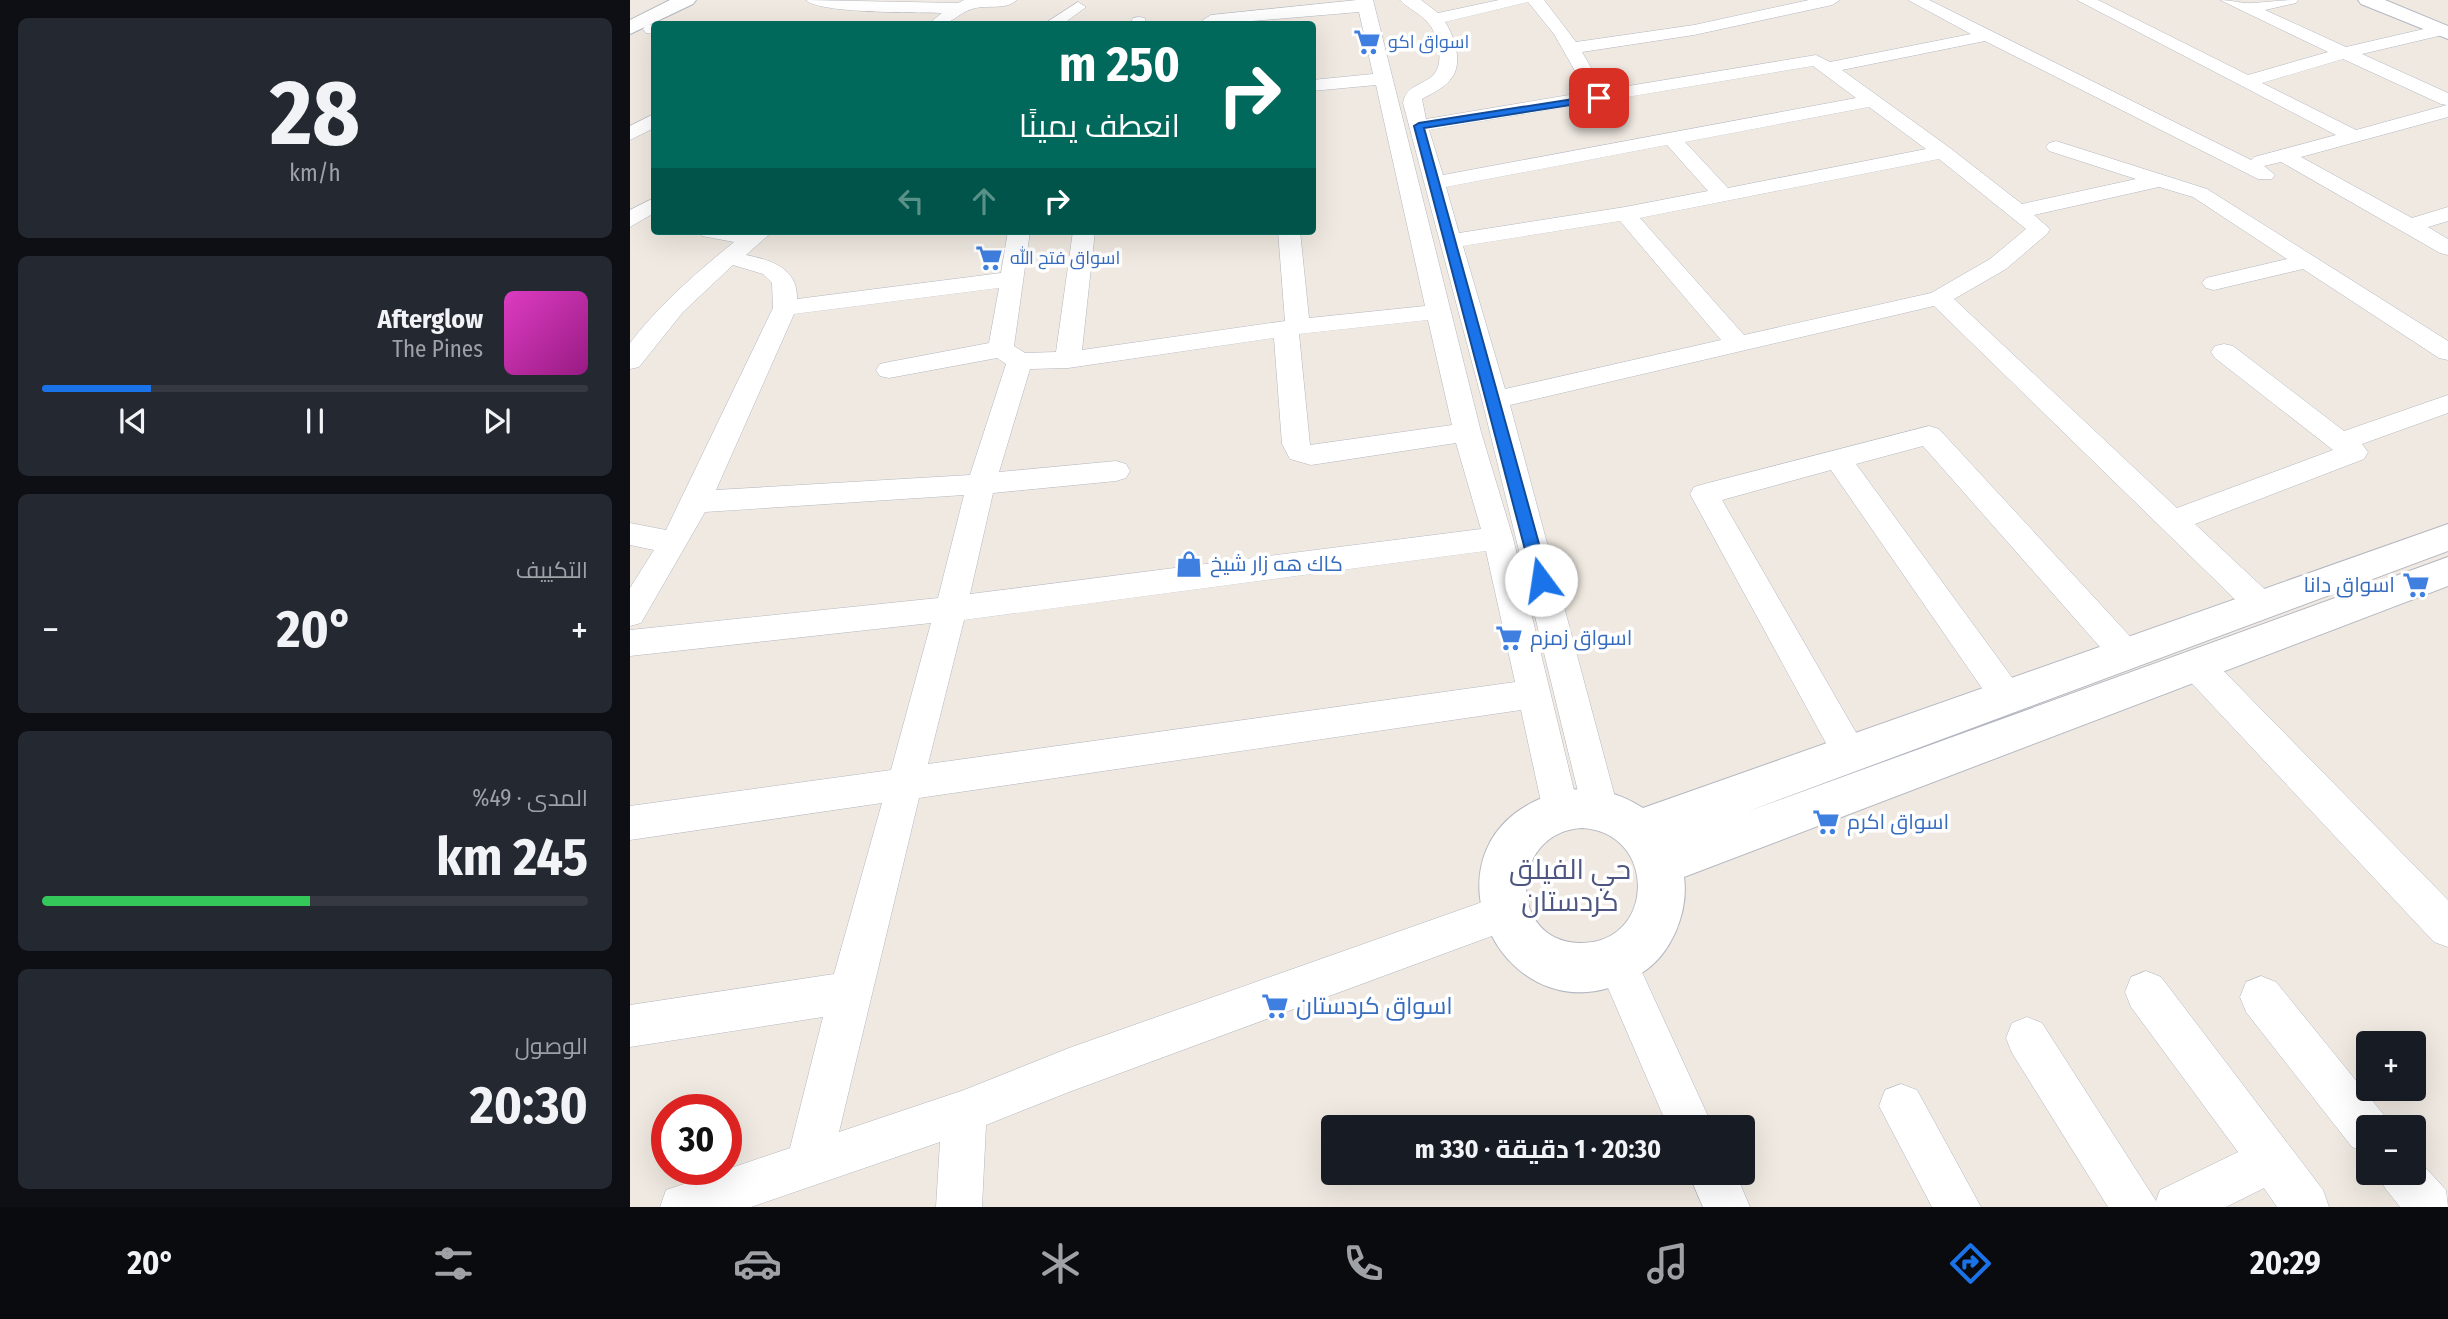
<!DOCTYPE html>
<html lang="ar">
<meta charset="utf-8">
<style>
:root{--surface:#171b24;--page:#242831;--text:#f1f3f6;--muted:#9ea1a6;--line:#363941;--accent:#1a73e8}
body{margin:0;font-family:"Fira Sans Condensed",Cairo,sans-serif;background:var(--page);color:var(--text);direction:rtl;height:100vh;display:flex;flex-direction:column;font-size:26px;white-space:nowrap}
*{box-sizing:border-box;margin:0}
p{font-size:23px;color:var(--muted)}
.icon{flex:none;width:38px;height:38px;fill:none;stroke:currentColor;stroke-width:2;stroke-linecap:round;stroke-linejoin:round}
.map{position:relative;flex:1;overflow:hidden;direction:ltr}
.drawer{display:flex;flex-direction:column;gap:18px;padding:18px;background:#0d0f14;width:630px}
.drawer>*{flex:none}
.banner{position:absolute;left:21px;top:21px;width:665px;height:214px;border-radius:7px;box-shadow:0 7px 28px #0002;direction:rtl;background:#00695c;color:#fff;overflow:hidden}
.fabs{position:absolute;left:1726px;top:1031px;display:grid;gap:14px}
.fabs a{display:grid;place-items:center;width:70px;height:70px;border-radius:7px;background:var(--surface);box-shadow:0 7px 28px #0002;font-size:35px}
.speed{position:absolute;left:21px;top:1094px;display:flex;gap:14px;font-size:35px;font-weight:700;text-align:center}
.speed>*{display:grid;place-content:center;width:91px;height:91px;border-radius:50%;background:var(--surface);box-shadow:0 7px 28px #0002;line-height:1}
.speed .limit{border:10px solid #d22;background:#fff;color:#111}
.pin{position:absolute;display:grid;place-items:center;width:60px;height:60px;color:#fff;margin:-30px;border-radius:14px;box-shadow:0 4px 10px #0006}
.me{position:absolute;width:77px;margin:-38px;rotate:346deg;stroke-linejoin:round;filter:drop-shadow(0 0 5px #0008)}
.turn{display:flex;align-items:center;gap:24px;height:147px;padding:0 21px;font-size:32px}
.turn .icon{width:91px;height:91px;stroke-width:2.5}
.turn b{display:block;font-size:49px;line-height:60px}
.lanes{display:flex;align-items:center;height:66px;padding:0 21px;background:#0003;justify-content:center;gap:35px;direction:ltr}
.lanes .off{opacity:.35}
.big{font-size:52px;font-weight:700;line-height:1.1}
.drawer .card{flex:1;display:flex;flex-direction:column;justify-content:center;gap:10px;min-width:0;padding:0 24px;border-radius:10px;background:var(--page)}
.drawer .dial{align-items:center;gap:0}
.dial b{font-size:91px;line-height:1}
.song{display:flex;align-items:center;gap:21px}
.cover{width:84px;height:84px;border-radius:10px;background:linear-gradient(135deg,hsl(310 70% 55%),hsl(310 70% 35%))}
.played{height:7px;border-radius:4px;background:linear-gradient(90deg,var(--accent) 20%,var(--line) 20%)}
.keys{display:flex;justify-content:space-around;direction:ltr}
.heat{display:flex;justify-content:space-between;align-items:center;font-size:38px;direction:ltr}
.charge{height:10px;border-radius:5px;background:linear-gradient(90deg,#34c759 49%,var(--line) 0)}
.trip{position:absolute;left:691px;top:1115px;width:434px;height:70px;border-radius:7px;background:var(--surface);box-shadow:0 7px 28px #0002;font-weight:700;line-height:70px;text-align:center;direction:rtl}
.menu{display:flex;height:112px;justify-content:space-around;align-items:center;background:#090b0e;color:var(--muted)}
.menu .icon{width:49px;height:49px}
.menu .current{color:var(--accent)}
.menu b{font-size:32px;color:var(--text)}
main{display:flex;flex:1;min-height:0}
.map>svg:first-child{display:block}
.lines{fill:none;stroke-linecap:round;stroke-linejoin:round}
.minor-casing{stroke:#b4b7c1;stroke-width:1}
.tertiary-casing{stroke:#b4b7c1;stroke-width:2}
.secondary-casing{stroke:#b4b7c1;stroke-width:2}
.minor{fill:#fff;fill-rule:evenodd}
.tertiary{fill:#fff;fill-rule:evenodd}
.secondary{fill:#fff;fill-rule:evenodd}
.route{fill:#1a73e8;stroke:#114b97;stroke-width:2}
.labels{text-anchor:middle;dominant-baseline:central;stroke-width:7;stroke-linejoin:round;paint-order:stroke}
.far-shop-label{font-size:18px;fill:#366cbe;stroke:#fff;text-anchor:start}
.shop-label{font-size:21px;fill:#366cbe;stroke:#fff;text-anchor:start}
.near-shop-label{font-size:24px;fill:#366cbe;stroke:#fff;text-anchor:start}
.near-neighbourhood-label{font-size:28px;fill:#4d5680;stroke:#fff}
</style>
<main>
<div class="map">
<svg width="1818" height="1207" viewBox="0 0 1818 1207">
<rect width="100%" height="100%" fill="#efe9e1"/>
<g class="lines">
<defs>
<path id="minor" d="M 176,0 L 328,3 L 334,0 L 387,0 C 376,11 356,4 342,9 C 328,13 321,26 305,24 L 303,20 L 312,13 C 288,12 189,14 176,0 Z
M 727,0 L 743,0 L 851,432 L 883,538 L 949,811 L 944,823 L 931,828 L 918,823 L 913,811 L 891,710 L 289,798 L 209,1132 L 334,1090 L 439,1048 L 875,894 L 889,900 L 895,913 L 889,926 L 439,1092 L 356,1125 L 352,1207 L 306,1207 L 310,1142 L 121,1207 L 30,1207 L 36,1190 L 160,1148 L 193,1017 L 0,1047 L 0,1005 L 204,974 L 252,803 L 0,840 L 0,806 L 261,770 L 301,623 L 0,656 L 0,630 L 308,598 L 334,495 L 75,512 L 11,623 L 0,626 L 0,588 L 24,550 L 0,545 L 0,523 L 36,530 L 143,308 L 142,283 L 133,274 L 103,265 L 53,312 L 9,367 L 0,369 L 0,343 C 29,305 67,272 104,242 L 72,236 L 69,231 L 143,231 L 116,255 C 141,260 168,268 167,299 L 371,273 L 378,231 L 400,231 L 384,346 L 395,353 L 426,352 L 443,231 L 465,231 L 452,350 L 655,321 L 648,231 L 670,231 L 679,318 L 795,306 L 746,85 L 682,91 L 682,80 L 743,74 L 729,12 L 587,24 L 575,24 L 573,20 L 581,15 ZM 369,288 L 359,343 L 259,362 L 250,364 L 246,370 L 250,376 L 259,378 L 367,358 L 376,364 L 340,475 L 86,490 L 164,314 ZM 798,320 L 822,425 L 680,445 L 669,334 ZM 644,338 L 652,444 L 660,459 L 681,465 L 826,443 L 851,529 L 340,594 L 363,493 L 486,481 L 496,478 L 500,471 L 496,464 L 486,461 L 369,472 L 400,369 L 438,368 ZM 856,551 L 885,682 L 298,764 L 334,620 Z
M 770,0 L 791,0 L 808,13 L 869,0 L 914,0 L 946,42 L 1064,25 L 1179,0 L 1210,0 L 1202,5 L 1064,35 L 952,52 L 974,90 L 1186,55 L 1200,62 L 1341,34 L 1278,0 L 1299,0 L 1621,160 L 1624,157 L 1706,135 L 1447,0 L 1468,0 L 1618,75 L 1698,52 L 1590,0 C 1600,0 1615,4 1623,3 C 1638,2 1653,0 1668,0 L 1666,3 L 1635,10 L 1716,47 L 1811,25 L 1817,26 L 1817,34 L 1732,54 L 1818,93 L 1818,117 L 1671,157 L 1782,218 L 1818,207 L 1818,221 L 1798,227 L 1818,239 L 1818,255 L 1810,253 L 1651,162 L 1634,166 L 1645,175 L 1642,179 L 1628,179 L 1355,41 L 1212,70 L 1320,148 L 1392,204 L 1506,179 L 1419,151 L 1416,147 L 1419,143 L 1426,141 L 1577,189 L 1818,341 L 1818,360 L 1809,358 L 1673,269 L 1584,290 L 1576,288 L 1572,283 L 1576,278 L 1657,259 L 1563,197 L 1529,187 L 1404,215 L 1420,229 L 1417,234 L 1376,269 L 1324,299 L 1547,508 L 1703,450 L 1585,358 L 1581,352 L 1585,346 L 1594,344 L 1603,346 L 1714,431 L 1818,395 L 1818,413 L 1732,444 L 1738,452 L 1734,459 L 1565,524 L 1642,596 L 1647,605 L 1642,614 L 1631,617 L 1620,614 L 1304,306 L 880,405 L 989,812 L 984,824 L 971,829 L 958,824 L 953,812 L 852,400 L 773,103 C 777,76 814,90 809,50 C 807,41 805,31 799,24 C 791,13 778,9 770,0 ZM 898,2 L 924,34 L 957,92 L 796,119 L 792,99 C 801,94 814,88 820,80 C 834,65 825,37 815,22 ZM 1713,59 L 1811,104 L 1817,105 L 1726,130 L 1632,83 ZM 1183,66 L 1226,98 L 813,175 L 799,130 ZM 1239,107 L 1296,149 L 1098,188 L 1055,142 ZM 1037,145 L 1078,191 L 995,207 L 829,233 L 816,187 ZM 1309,159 L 1396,229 L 1360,259 L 1301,293 L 1114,335 L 1010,218 ZM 990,221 L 1091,340 L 875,389 L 833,246 Z
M 448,2 L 456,7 L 433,24 L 414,24 Z
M 509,17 L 515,18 L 516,24 L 500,24 L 503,18 Z
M 24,24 L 26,24 L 24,34 L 16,33 L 13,29 L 16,25 Z
M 24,114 L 24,128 L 0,140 L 0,126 Z
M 24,198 L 24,213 L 0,227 L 0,210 Z
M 1299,426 L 1309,429 L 1508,645 L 1512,654 L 1508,663 L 1496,667 L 1484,663 L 1293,446 L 1226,464 L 1389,687 L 1394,697 L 1389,707 L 1377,711 L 1365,707 L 1201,470 L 1092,500 L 1232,743 L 1238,754 L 1232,765 L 1220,769 L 1208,765 L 1060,494 L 1064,487 L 1074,484 Z
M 1566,652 L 1578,655 L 1818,900 L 1818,947 L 1804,942 L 1554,675 L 1549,665 L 1554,655 Z
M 986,940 L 1000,946 L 1083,1127 L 1038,1127 L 966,960 L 972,946 Z
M 1516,971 L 1531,977 L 1693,1190 L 1699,1207 L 1647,1207 L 1634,1188 L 1596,1207 L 1478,1207 L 1382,1053 L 1376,1038 L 1382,1023 L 1397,1017 L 1412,1023 L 1526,1201 L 1530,1190 L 1608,1152 L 1501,1007 L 1495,992 L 1501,977 Z
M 1631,976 L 1646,982 L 1754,1115 L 1759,1127 L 1738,1127 L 1738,1153 L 1722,1147 L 1616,1012 L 1610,997 L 1616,982 Z
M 1271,1084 L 1287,1090 L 1351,1207 L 1302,1207 L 1249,1106 L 1255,1090 Z
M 1783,1154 L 1816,1190 L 1818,1207 L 1770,1207 L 1755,1188 L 1748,1172 L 1783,1172 Z
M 1058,1172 L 1105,1172 L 1120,1207 L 1073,1207 Z"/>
<path id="tertiary" d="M 1728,0 L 1755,0 L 1818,26 L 1818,39 L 1731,4 Z
M 1818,524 L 1818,551 L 1116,812 L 1818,557 L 1818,586 L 1054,877 C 1059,912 1041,956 1010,974 C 877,1054 777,848 917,796 C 950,783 983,789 1013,808 ZM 952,828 C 1028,832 1026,945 949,943 C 877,941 879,832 952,828 Z"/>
<path id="secondary" d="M 40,0 L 66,0 L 63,4 L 0,34 L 0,20 Z"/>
</defs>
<!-- minor casing -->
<use href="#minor" class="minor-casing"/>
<!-- tertiary casing -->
<use href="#tertiary" class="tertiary-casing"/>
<!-- secondary casing -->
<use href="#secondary" class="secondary-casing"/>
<!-- minor -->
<use href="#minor" class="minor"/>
<!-- tertiary -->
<use href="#tertiary" class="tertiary"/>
<!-- secondary -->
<use href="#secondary" class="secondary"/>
</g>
<!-- route -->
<path class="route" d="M 969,95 L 973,96 L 973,100 L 794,128 L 919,580 L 911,586 L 903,580 L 784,126 L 789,123 Z"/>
<!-- icons -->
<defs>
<symbol id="supermarket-bare" viewBox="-9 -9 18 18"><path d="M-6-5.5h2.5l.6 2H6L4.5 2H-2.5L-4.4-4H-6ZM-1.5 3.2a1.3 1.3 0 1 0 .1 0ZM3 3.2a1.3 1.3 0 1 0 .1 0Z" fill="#3f7fe0" stroke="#fff" stroke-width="2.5" paint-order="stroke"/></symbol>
<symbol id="shop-bare" viewBox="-9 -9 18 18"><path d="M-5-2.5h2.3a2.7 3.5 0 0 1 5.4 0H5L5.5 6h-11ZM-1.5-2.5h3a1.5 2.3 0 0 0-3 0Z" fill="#3f7fe0" stroke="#fff" stroke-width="2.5" paint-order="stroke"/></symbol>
</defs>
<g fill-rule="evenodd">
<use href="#supermarket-bare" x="718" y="23" width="38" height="38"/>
<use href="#supermarket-bare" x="340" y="239" width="38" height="38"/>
<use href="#shop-bare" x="540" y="545" width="38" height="38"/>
<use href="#supermarket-bare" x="1767" y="566" width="38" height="38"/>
<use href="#supermarket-bare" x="860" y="619" width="38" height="38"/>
<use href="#supermarket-bare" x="1177" y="803" width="38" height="38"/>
<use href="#supermarket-bare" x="626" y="987" width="38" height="38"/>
</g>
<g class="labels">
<!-- far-shop labels -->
<g class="far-shop-label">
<text x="758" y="42">اسواق اكو</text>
<text x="380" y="258">اسواق فتح الله</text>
</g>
<!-- shop labels -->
<g class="shop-label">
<text x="580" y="564">كاك هه زار شيخ</text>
<text x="1765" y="585" text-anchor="end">اسواق دانا</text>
<text x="900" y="638">اسواق زمزم</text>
<text x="1217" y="822">اسواق اكرم</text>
</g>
<!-- near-shop labels -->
<g class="near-shop-label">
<text x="666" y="1006">اسواق كردستان</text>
</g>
<!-- near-neighbourhood labels -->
<g class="near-neighbourhood-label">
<text x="940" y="869">حي الفيلق<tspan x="940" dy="32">كردستان</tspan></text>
</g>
</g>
</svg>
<div class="fabs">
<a>+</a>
<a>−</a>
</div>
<div class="speed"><div class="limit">30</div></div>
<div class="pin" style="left:969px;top:98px;background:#d93025"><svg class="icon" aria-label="arrive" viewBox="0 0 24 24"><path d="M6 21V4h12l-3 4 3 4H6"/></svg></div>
<svg class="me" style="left:911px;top:580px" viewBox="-20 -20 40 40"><circle r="19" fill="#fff"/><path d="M0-13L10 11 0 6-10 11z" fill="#1a73e8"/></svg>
<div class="trip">20:30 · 1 دقيقة · 330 m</div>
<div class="banner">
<div class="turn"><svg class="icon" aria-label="right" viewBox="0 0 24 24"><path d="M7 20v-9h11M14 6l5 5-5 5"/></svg><div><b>250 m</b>انعطف يمينًا</div></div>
<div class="lanes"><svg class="icon off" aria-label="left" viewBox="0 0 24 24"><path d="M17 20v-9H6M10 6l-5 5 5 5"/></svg><svg class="icon off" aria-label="ahead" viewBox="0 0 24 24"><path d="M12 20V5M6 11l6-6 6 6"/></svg><svg class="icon" aria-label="right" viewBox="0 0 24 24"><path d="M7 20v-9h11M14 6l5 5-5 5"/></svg></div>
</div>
</div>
<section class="drawer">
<div class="card dial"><b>28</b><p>km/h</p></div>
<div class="card">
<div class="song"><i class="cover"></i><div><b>Afterglow</b><p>The Pines</p></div></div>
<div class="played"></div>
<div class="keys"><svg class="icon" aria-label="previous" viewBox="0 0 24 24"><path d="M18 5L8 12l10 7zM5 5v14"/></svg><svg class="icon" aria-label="pause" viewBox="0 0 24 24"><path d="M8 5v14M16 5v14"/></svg><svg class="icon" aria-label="next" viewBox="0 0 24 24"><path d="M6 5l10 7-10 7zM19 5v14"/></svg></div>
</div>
<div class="card"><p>التكييف</p>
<div class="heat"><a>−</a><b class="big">20°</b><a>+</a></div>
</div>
<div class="card"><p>المدى · 49%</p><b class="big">245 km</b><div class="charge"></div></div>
<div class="card"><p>الوصول</p><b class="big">20:30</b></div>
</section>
</main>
<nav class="menu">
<b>20:29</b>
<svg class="icon current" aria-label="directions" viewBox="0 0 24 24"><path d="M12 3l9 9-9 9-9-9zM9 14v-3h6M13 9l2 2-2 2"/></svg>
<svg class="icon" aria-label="music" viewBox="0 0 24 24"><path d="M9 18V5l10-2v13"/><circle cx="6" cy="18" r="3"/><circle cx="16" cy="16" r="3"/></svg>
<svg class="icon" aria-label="phone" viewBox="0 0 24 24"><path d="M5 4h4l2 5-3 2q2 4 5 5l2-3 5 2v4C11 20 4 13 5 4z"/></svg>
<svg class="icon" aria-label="climate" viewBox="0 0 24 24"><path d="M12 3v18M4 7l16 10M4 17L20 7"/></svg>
<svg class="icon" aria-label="car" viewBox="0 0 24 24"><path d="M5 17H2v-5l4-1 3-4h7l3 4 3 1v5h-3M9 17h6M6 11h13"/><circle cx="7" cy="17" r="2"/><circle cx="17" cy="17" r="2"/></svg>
<svg class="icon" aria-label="filters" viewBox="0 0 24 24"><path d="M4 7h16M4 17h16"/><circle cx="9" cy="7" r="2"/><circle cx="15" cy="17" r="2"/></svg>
<b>20°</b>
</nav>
